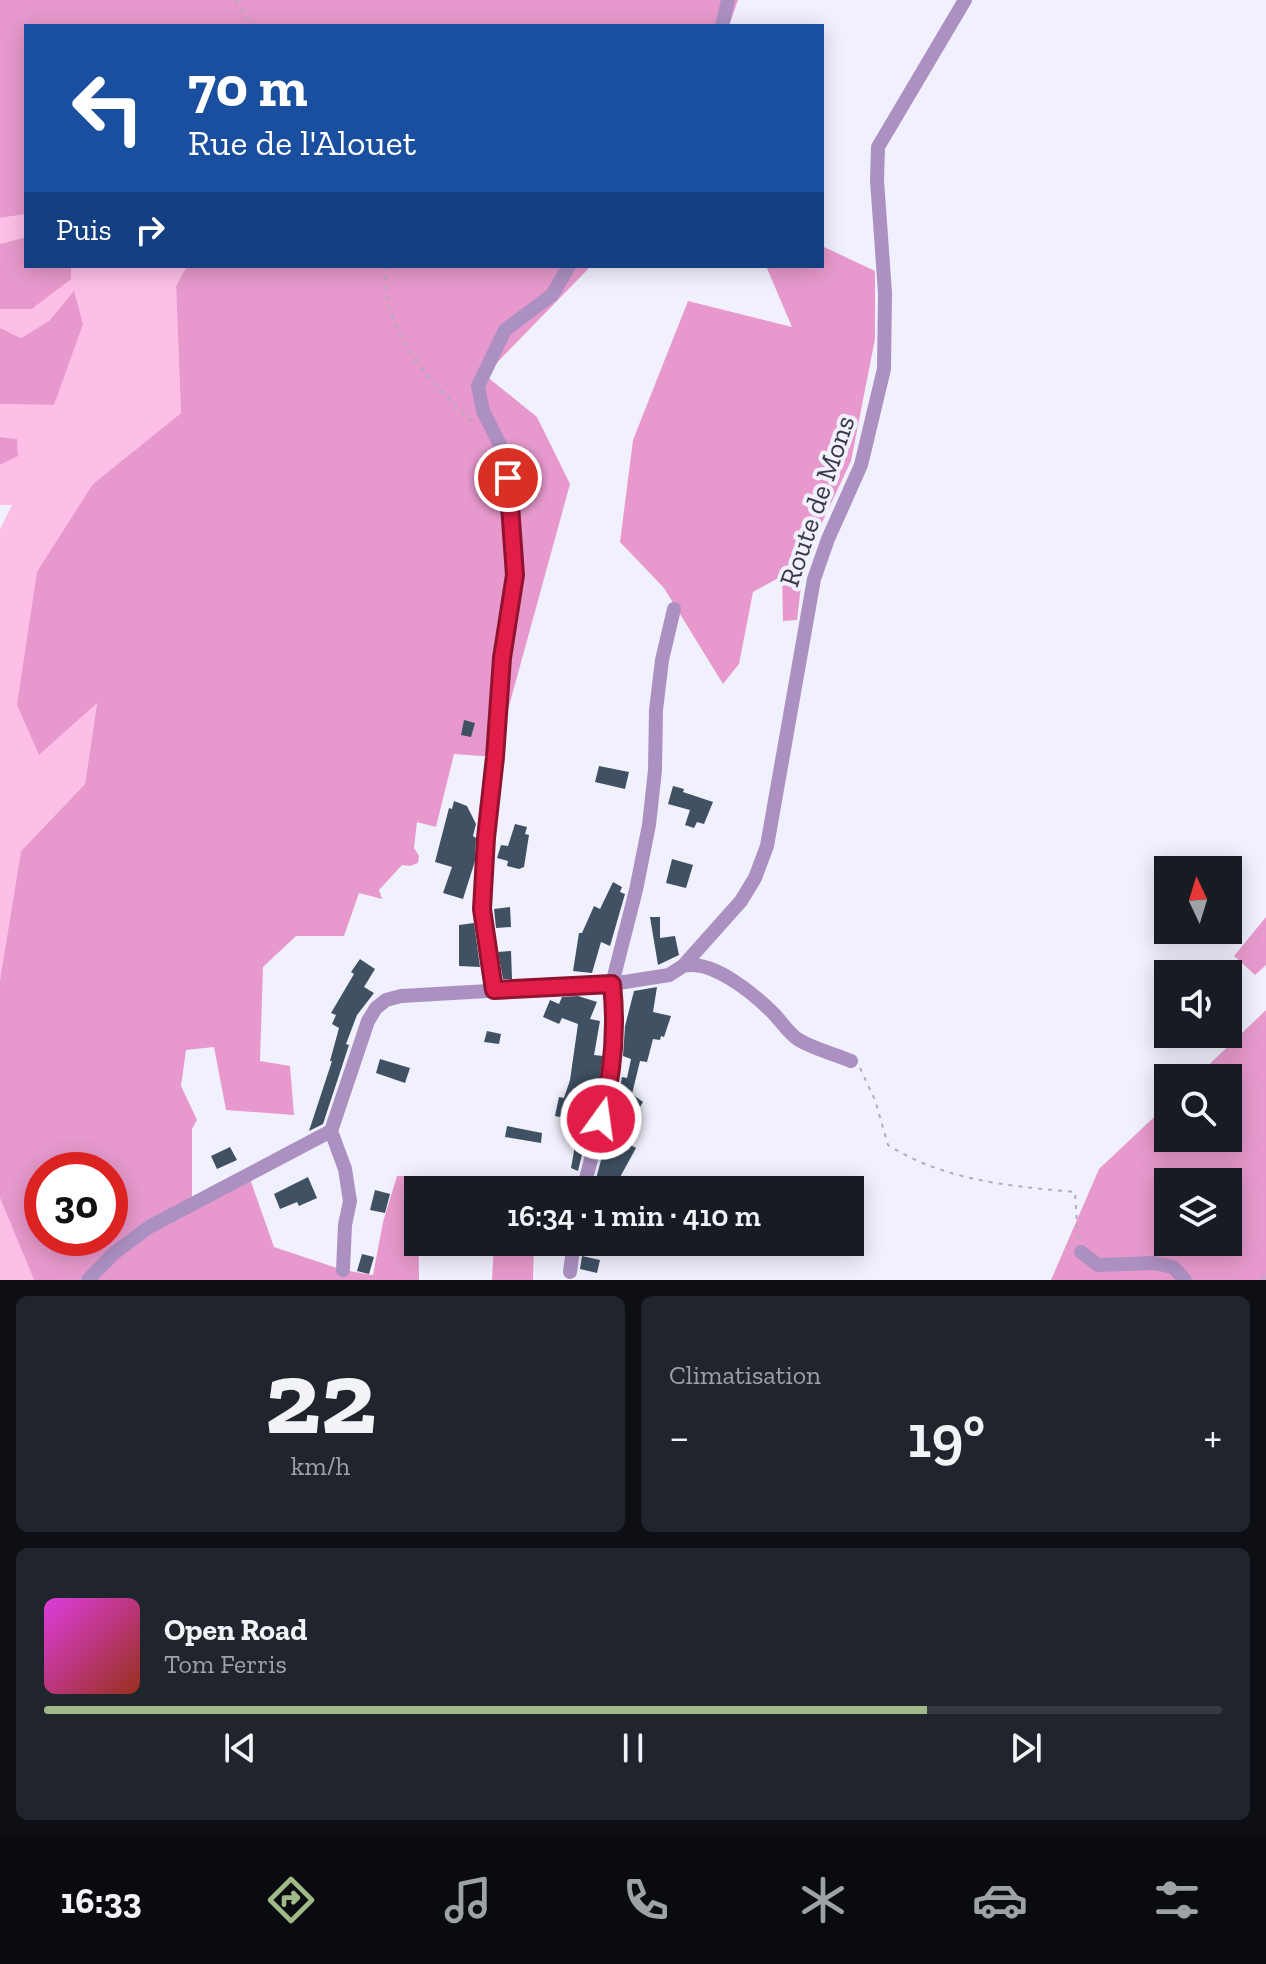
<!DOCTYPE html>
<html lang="fr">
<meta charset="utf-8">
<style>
:root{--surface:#171b24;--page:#20242c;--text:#f1f3f6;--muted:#9ea1a6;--line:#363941;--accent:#a0b988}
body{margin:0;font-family:"Zilla Slab",serif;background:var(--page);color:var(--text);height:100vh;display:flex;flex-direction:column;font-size:30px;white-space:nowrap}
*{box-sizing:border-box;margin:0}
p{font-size:26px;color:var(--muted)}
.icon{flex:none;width:44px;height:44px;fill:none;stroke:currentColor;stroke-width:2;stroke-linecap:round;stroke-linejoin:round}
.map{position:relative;height:1280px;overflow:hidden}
.panel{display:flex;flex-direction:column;gap:16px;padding:16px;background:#0d0f14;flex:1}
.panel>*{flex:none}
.hud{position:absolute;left:24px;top:24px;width:800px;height:244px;border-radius:0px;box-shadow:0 4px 20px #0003;background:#1a4fa0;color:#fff;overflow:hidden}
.needle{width:52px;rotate:356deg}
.fabs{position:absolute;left:1154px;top:856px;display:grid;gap:16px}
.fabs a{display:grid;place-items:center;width:88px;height:88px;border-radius:0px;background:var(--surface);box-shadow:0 4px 20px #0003;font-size:40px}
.speed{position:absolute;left:24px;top:1152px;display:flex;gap:16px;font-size:40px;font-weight:700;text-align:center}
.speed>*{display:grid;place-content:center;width:104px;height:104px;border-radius:50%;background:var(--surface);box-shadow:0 4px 20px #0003;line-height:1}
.speed .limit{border:12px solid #d22;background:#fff;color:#111}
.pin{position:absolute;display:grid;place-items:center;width:68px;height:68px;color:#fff;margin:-34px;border:4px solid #fff;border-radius:50%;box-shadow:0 2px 8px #0007}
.me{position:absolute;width:88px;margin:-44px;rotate:14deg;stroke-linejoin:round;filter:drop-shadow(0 0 6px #0008)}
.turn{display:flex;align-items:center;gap:28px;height:168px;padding:0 32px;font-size:36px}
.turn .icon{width:104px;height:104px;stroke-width:2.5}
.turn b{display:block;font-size:56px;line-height:68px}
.then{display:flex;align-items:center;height:76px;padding:0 32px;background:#0003;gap:16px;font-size:30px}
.big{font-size:60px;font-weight:600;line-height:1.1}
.panel .card{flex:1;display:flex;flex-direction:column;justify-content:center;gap:12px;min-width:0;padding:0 28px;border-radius:12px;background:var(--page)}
.panel .dial{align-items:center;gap:0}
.dial b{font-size:104px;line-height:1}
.song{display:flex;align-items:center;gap:24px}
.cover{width:96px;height:96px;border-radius:12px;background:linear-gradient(135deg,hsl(300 70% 55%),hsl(10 70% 35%))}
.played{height:8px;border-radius:4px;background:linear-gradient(90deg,var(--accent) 75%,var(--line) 75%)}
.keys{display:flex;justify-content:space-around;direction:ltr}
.heat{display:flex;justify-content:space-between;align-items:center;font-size:44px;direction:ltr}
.panel .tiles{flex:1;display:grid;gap:16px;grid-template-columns:1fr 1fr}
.card:last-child{grid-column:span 2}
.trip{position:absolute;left:404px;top:1176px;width:460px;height:80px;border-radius:0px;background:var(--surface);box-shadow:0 4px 20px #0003;font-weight:600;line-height:80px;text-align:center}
.tab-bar{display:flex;height:128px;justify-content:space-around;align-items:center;background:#090b0e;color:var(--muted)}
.tab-bar .icon{width:56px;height:56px}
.tab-bar .selected{color:var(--accent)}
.tab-bar b{font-size:36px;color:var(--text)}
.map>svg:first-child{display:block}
.green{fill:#fdbee7}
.forest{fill:#e799cd;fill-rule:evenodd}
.building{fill:#405164}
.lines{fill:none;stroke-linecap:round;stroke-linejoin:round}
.path{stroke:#adaeba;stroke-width:2;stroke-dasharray:4 6;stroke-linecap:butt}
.minor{stroke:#ad90c2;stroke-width:14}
.route-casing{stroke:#92132f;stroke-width:20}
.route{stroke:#e11d48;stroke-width:14}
.labels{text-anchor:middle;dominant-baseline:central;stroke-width:8;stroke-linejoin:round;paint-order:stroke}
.street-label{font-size:28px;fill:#393a46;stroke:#f0f1fd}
</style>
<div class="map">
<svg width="1266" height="1280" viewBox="0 0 1266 1280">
<rect width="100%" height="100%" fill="#f0f1fd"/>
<!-- green -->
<path class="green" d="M 26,214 L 26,237 L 0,244 L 0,218 Z
M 71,266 L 187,266 L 176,286 L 181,413 L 93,484 L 39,755 L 97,701 L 85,784 L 21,851 L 0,980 L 0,529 L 12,505 L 0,505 L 0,465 L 18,455 L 17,439 L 0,437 L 0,404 L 54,405 L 74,292 L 49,321 L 21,338 L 0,328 L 0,309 L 32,309 L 70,279 Z
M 0,1198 L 34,1280 L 0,1280 Z"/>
<!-- forest -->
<path class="forest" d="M 0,0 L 738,0 L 729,26 L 26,26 L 26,214 L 0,218 Z
M 26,237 L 26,266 L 71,266 L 71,279 L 32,309 L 0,309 L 0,244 Z
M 822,246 L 875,271 L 875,339 L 851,461 L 804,561 L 797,620 L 783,621 L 782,576 L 753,592 L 739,664 L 723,684 L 664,588 L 620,542 L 633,440 L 688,301 L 792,327 L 766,266 L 822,266 Z
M 187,266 L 591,266 L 485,375 L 537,417 L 570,484 L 495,757 L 454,754 L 436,827 L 417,822 L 414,848 L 419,856 L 418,863 L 410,866 L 402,865 L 379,890 L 382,899 L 359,893 L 344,936 L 296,936 L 263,967 L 260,1061 L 290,1066 L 294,1115 L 226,1110 L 214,1047 L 186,1050 L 181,1086 L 197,1120 L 192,1129 L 192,1209 L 249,1176 L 274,1247 L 343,1270 L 373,1275 L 383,1222 L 397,1176 L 433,1176 L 429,1190 L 418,1190 L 419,1280 L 34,1280 L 0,1198 L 0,980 L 21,851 L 85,784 L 97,703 L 39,755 L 17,705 L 37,572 L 93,484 L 181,413 L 176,286 ZM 42,1170 L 110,1170 L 110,1238 L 42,1238 Z
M 74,291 L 83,324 L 54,405 L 0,404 L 0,328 L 21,338 L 49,321 Z
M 0,437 L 17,439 L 18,456 L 0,465 Z
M 1266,917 L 1266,965 L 1255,975 L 1234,956 Z
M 1266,1010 L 1266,1280 L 1051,1280 L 1099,1169 L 1168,1104 L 1168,1138 L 1228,1138 L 1228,1078 L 1195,1078 ZM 1168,1182 L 1228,1182 L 1228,1242 L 1168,1242 Z
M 494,1242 L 534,1242 L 533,1280 L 492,1280 Z"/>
<!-- building -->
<path class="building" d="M 464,720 L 475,723 L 471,737 L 461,735 Z
M 599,766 L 629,772 L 625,789 L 595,782 Z
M 673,786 L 684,789 L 683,792 L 713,802 L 704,824 L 697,822 L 694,828 L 685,825 L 690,810 L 668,804 Z
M 454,801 L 467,806 L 476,824 L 473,836 L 476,838 L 475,861 L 463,899 L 443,893 L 452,867 L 435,862 L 449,808 L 452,809 Z
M 515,824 L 527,827 L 525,834 L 529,835 L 524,867 L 519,869 L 507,866 L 508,861 L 497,858 L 501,845 L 508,846 Z
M 672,859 L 693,865 L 686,888 L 666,883 Z
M 613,882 L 622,887 L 620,892 L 625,894 L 610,946 L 601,942 L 592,973 L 573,971 L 579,933 L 582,933 L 594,906 L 600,909 Z
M 510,907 L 511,927 L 496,928 L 494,909 Z
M 650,917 L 660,917 L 660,938 L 675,936 L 679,955 L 658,965 Z
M 474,923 L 480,967 L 459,966 L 459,925 Z
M 511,951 L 512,979 L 503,979 L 498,952 Z
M 360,959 L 375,969 L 364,987 L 374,993 L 357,1015 L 346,1044 L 349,1045 L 323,1124 L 309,1131 L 332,1061 L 330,1061 L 339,1028 L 332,1024 L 336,1015 L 331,1013 L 354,974 L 351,972 Z
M 657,987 L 653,1012 L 671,1016 L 664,1037 L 661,1036 L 660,1040 L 653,1039 L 647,1062 L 640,1061 L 632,1094 L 643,1102 L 629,1125 L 613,1115 L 623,1094 L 624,1090 L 620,1089 L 622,1077 L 627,1078 L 631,1059 L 623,1056 L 625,1026 L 634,991 Z
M 578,996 L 597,1002 L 590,1019 L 600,1021 L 594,1055 L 603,1056 L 597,1097 L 589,1096 L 585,1122 L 555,1116 L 559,1097 L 564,1098 L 570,1080 L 578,1024 L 562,1018 L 559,1024 L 543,1017 L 550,1000 L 559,1004 L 562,997 Z
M 487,1031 L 501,1034 L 499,1044 L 484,1042 Z
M 380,1059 L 410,1068 L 405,1083 L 376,1073 Z
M 507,1126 L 542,1133 L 541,1143 L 505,1137 Z
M 612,1135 L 636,1148 L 613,1190 L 593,1190 L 604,1149 Z
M 576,1140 L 585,1142 L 578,1171 L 571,1168 Z
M 230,1147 L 237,1160 L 217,1169 L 211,1156 Z
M 308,1177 L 317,1198 L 299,1206 L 297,1202 L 280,1209 L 274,1194 Z
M 375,1190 L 390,1194 L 385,1213 L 370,1210 Z
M 362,1254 L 374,1257 L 369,1274 L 357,1271 Z
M 582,1256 L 600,1260 L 597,1273 L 580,1269 Z"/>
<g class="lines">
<!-- path -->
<path class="path" d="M 236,0 L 253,26
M 384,266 C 386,278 385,291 388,303 C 400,351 439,390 473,423
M 860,1068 L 875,1100 L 888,1145 C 945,1181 1010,1186 1075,1192 L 1078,1240
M 1263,1280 L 1266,1273"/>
<!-- minor -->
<path class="minor" d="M 722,26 L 728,0
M 683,966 C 712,959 753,993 773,1013 C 781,1021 789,1034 799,1040 C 814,1049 835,1054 851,1061
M 494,990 L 482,909 L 486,838 L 495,757 L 502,658 L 515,575 L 508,461 L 483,411 L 478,386 L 505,330 L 552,295 L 569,266
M 331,1131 L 345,1169 L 350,1201 L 345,1225 L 343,1270
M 583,1190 L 611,1083 L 615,1032 L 612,984 L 636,890 L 649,825 L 655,770 L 656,710 L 662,660 L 674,609
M 1081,1252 L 1098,1265 L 1155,1263 L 1173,1267 L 1185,1280
M 570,1272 L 574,1242
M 88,1280 L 113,1254 L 149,1227 L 331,1131 L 368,1021 L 376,1008 L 386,1000 L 401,996 L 612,984 L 669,975 L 683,966 L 741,901 L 755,878 L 767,846 L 814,579 L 828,539 L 861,465 L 884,369 L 885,293 L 877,180 L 878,147 L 965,0"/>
</g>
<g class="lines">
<defs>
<path id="route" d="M 508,478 L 515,575 L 502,658 L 495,757 L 486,838 L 482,909 L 494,990 L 612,984 C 617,1031 613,1074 601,1119"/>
</defs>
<!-- route casing -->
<use href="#route" class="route-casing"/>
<!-- route -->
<use href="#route" class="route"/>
</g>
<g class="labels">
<!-- street labels -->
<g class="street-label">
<text transform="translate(817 501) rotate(-71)">Route de Mons</text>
</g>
</g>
</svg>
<div class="fabs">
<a><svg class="needle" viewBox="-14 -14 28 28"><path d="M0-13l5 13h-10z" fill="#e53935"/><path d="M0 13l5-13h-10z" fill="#9ea1a6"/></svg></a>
<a><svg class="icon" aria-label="sound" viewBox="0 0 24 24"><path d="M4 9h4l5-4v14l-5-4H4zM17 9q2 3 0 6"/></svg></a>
<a><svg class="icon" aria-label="search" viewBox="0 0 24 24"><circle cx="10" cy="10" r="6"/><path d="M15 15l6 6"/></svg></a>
<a><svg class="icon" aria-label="layers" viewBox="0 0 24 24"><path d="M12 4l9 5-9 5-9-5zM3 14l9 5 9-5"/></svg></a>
</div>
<div class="speed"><div class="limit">30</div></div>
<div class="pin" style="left:508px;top:478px;background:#d93025"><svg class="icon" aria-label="arrive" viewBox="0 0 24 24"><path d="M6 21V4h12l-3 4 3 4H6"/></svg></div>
<svg class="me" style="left:601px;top:1119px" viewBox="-20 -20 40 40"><circle r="17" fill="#e11d48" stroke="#fff" stroke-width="3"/><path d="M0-11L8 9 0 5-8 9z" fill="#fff"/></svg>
<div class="trip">16:34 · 1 min · 410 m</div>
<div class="hud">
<div class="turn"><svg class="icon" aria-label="left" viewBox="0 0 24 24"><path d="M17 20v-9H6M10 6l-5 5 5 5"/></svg><div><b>70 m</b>Rue de l'Alouet</div></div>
<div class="then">Puis<svg class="icon" aria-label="right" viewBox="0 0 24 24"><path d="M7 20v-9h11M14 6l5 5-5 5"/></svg></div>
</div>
</div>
<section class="panel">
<div class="tiles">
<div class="card dial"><b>22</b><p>km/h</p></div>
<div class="card"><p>Climatisation</p>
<div class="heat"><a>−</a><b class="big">19°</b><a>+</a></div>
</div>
<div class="card">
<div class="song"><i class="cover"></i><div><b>Open Road</b><p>Tom Ferris</p></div></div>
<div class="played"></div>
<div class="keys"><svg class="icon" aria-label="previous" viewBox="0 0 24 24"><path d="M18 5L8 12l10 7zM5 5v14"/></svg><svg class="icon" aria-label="pause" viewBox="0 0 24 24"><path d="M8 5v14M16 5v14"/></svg><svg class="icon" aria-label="next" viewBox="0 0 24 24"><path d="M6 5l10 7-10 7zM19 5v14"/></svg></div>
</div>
</div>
</section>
<nav class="tab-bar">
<b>16:33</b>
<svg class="icon selected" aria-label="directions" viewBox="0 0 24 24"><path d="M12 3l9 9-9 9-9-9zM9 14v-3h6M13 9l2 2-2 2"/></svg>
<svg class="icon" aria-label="music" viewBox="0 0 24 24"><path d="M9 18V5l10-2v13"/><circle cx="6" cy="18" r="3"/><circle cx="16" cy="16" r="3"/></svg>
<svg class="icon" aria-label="phone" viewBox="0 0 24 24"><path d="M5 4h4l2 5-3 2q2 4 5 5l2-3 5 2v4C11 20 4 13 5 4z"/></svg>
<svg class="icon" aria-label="climate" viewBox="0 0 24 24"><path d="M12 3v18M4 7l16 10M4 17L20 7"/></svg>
<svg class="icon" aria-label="car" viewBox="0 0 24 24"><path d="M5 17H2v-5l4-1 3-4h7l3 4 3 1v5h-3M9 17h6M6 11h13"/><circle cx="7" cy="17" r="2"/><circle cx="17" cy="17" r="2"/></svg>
<svg class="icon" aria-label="filters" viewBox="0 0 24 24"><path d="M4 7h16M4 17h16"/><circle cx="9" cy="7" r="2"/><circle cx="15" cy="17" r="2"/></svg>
</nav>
